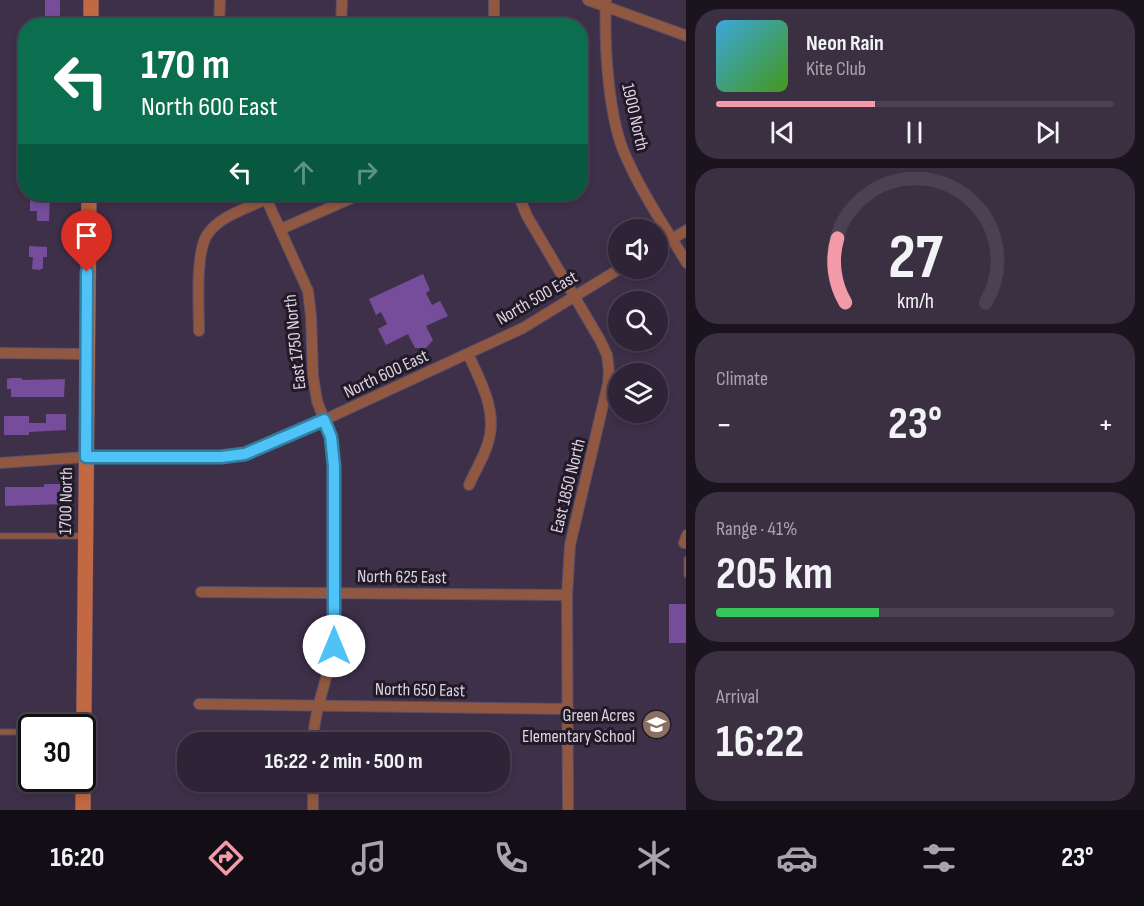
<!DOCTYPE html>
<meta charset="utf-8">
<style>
:root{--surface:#2f2437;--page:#3b3042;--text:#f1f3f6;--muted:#a7a4ad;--line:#4a4152;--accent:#f39aa9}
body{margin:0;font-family:"Sofia Sans Condensed",sans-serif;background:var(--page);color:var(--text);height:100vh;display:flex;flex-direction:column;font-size:22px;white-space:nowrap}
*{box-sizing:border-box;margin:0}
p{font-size:20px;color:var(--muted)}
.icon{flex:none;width:33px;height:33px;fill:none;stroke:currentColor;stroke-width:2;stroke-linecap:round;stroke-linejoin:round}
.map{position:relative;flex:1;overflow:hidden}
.drawer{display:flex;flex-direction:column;gap:9px;padding:9px;background:#1a141e;width:458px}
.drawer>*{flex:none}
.guide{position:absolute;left:18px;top:18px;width:570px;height:183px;border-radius:24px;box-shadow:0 3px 9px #0003,0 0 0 2px var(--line);background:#0b6e4f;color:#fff;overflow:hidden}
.controls{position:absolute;left:608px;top:219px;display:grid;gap:12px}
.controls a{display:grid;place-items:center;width:60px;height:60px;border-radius:50%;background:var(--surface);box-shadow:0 3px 9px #0003,0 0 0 2px var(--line);font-size:30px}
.speed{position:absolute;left:18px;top:714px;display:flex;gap:12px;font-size:30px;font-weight:700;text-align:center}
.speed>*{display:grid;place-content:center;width:78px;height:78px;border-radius:50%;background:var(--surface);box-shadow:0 3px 9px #0003,0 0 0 2px var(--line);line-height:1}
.speed .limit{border:3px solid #111;border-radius:9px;background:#fff;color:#111}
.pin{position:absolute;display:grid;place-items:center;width:51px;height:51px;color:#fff;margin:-62px -26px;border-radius:50% 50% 50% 0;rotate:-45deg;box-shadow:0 0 6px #0007}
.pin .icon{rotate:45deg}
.me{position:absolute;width:66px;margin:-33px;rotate:0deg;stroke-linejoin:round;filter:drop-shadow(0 0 4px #0008)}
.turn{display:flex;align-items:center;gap:21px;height:126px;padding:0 24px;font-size:27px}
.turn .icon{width:78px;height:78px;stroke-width:2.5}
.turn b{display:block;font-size:42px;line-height:51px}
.lanes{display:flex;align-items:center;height:57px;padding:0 24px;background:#0003;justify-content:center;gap:30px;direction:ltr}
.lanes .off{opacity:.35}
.big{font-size:45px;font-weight:700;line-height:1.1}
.drawer .card{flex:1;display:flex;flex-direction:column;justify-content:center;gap:9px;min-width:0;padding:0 21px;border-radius:24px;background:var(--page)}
.drawer .dial{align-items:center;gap:0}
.dial svg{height:156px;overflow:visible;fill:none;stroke:var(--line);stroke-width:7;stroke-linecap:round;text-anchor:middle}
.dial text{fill:var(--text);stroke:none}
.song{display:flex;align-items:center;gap:18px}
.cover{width:72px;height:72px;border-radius:9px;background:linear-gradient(135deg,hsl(200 70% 55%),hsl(100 70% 35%))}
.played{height:6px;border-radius:3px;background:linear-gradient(90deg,var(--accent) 40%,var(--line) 40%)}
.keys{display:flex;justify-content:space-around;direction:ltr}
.heat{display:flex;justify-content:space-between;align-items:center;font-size:33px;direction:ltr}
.charge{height:9px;border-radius:4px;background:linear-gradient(90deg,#34c759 41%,var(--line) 0)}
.trip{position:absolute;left:177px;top:732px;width:333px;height:60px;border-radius:24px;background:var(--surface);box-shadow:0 3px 9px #0003,0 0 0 2px var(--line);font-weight:700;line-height:60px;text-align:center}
.dock{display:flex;height:96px;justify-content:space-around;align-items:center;background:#130e16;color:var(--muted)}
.dock .icon{width:42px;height:42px}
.dock .selected{color:var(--accent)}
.dock b{font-size:27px;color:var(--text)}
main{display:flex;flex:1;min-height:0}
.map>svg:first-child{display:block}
.building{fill:#754d9a}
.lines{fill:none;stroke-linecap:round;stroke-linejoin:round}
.lane-casing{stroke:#5b4d65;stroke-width:7}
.street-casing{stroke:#5b4d65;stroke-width:12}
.secondary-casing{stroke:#5b4d65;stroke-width:16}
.lane{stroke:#915841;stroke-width:5}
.street{stroke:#915841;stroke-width:10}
.secondary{stroke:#c26843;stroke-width:15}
.route-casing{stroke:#337fa1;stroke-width:15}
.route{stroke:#4fc3f7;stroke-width:10}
.labels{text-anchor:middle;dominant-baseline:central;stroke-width:6;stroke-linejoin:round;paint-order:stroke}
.street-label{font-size:18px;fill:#dcd3e3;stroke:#221b27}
.poi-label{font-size:18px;fill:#dcd3e3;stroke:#221b27;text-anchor:end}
</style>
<main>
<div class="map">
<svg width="687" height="810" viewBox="0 0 687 810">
<rect width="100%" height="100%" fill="#3f3049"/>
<!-- building -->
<path class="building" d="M 45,0 L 60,0 L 60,17 L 45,17 Z
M 30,195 L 50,195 L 49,221 L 37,221 L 37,211 L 30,211 Z
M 29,246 L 47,247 L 47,257 L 43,257 L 43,268 L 40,270 L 32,269 L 33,257 L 29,257 Z
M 423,274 L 430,290 L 426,293 L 432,305 L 440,301 L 448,316 L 426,326 L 433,340 L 426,348 L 415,348 L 408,334 L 386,345 L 378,329 L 387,324 L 381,312 L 376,315 L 369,299 Z
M 11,378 L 21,378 L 23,380 L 65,379 L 64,397 L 11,397 L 11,389 L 7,389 L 7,379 Z
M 46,414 L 66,414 L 66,430 L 29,432 L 29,435 L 4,435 L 4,416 L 29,416 L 29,423 L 46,423 Z
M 44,484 L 65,484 L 65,504 L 5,506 L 5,487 L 44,487 Z
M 669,604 L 687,604 L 687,643 L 669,643 Z"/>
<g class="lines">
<defs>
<path id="lane" d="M 0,536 L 84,536
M 687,559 L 687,575
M 0,732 L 32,732"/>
<path id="street" d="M 494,0 L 494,26
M 588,0 L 687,36
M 606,0 C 604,43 608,121 627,159 C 643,195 666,229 687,263
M 219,26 L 220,0
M 341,26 L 342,0
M 264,194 L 308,291 L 311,316 L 313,376 L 317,401 L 331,437 L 334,466 L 334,646 C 328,678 314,709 313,742
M 518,194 L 527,216 L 600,340 L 607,355 L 609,372 L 608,384 L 570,545 L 567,595 L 568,810
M 281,229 L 361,194
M 657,248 L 687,230
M 199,331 C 199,308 195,254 207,235 C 219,216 248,208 266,199
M 0,353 L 87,354
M 468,354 C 481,382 498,412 488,443 C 484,457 475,471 469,485
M 0,463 L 86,457 L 221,457 L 245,454 L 324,420 L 523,328 L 621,268
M 684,543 L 687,535
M 201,592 L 567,595
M 199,704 L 568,709
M 313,810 L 313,782"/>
<path id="secondary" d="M 91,26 L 91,0
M 83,810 L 89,194"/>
</defs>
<!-- lane casing -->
<use href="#lane" class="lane-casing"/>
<!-- street casing -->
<use href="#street" class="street-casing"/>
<!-- secondary casing -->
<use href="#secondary" class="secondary-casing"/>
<!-- lane -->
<use href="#lane" class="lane"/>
<!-- street -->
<use href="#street" class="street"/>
<!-- secondary -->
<use href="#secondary" class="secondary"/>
</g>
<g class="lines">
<defs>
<path id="route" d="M 87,272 L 86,457 L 221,457 L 245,454 L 324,420 L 331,437 L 334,466 L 334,646"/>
</defs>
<!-- route casing -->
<use href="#route" class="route-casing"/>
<!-- route -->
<use href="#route" class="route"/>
</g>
<!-- icons -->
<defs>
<symbol id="school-disc" viewBox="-11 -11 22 22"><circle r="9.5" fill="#8d6e63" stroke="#221b27"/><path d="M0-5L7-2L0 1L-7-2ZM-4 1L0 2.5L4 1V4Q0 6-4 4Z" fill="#fff"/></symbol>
</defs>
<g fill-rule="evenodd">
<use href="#school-disc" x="640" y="708" width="33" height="33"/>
</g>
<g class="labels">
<!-- street labels -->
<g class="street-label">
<text transform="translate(635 117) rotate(77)">1900 North</text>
<text transform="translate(537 298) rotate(-30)">North 500 East</text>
<text transform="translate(295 342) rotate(-96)">East 1750 North</text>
<text transform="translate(386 374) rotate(-25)">North 600 East</text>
<text transform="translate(568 486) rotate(-76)">East 1850 North</text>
<text transform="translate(66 501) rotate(-89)">1700 North</text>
<text transform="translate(402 577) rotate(1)">North 625 East</text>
<text transform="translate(420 690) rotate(1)">North 650 East</text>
</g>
<!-- poi labels -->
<g class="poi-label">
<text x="635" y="715">Green Acres<tspan x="635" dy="21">Elementary School</tspan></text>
</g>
</g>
</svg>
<div class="controls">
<a><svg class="icon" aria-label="sound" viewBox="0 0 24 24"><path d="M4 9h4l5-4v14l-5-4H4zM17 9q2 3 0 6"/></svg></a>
<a><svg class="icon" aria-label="search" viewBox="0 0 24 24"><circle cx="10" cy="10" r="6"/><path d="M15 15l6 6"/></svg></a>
<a><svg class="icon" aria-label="layers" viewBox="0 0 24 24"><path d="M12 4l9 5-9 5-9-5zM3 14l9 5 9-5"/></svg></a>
</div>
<div class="speed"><div class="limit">30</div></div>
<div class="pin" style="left:87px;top:272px;background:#d93025"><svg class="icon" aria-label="arrive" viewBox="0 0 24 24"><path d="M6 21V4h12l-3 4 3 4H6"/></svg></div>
<svg class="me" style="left:334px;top:646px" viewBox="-20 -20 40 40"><circle r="19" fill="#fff"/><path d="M0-13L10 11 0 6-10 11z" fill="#4fc3f7"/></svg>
<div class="trip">16:22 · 2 min · 500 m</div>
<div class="guide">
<div class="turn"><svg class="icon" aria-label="left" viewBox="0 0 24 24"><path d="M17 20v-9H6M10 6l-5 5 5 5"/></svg><div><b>170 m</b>North 600 East</div></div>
<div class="lanes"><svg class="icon" aria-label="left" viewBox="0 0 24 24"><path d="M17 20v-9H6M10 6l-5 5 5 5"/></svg><svg class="icon off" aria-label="ahead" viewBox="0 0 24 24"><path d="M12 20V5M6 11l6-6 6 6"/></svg><svg class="icon off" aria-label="right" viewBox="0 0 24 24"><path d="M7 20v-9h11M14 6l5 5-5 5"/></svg></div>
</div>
</div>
<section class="drawer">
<div class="card">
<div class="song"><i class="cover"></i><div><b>Neon Rain</b><p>Kite Club</p></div></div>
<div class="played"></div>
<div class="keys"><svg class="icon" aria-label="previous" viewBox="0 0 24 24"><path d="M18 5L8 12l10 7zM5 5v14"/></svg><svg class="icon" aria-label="pause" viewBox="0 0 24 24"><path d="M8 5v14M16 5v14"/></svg><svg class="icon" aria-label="next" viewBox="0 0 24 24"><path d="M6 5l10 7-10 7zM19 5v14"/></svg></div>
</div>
<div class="card dial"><svg viewBox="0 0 100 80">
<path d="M14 69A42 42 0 1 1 86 69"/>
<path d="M14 69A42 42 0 0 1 10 36" stroke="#f39aa9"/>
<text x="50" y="56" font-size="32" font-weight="700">27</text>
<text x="50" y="72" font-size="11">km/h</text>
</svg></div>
<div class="card"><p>Climate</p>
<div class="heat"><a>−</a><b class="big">23°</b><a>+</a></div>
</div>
<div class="card"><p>Range · 41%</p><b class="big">205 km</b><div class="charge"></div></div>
<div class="card"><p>Arrival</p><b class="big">16:22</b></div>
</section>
</main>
<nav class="dock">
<b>16:20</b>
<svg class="icon selected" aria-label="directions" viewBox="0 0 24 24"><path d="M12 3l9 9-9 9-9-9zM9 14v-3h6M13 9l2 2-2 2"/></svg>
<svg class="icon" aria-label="music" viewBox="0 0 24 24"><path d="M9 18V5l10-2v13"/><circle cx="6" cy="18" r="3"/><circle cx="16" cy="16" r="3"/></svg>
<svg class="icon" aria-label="phone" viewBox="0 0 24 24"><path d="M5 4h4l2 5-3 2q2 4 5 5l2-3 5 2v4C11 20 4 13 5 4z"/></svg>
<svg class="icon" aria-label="climate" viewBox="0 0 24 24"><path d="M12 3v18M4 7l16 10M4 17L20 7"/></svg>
<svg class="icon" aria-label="car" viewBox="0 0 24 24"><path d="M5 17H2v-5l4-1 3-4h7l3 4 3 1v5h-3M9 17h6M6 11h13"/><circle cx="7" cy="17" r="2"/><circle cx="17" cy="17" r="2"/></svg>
<svg class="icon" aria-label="filters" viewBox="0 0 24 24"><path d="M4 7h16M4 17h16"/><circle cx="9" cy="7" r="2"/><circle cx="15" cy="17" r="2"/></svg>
<b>23°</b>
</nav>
